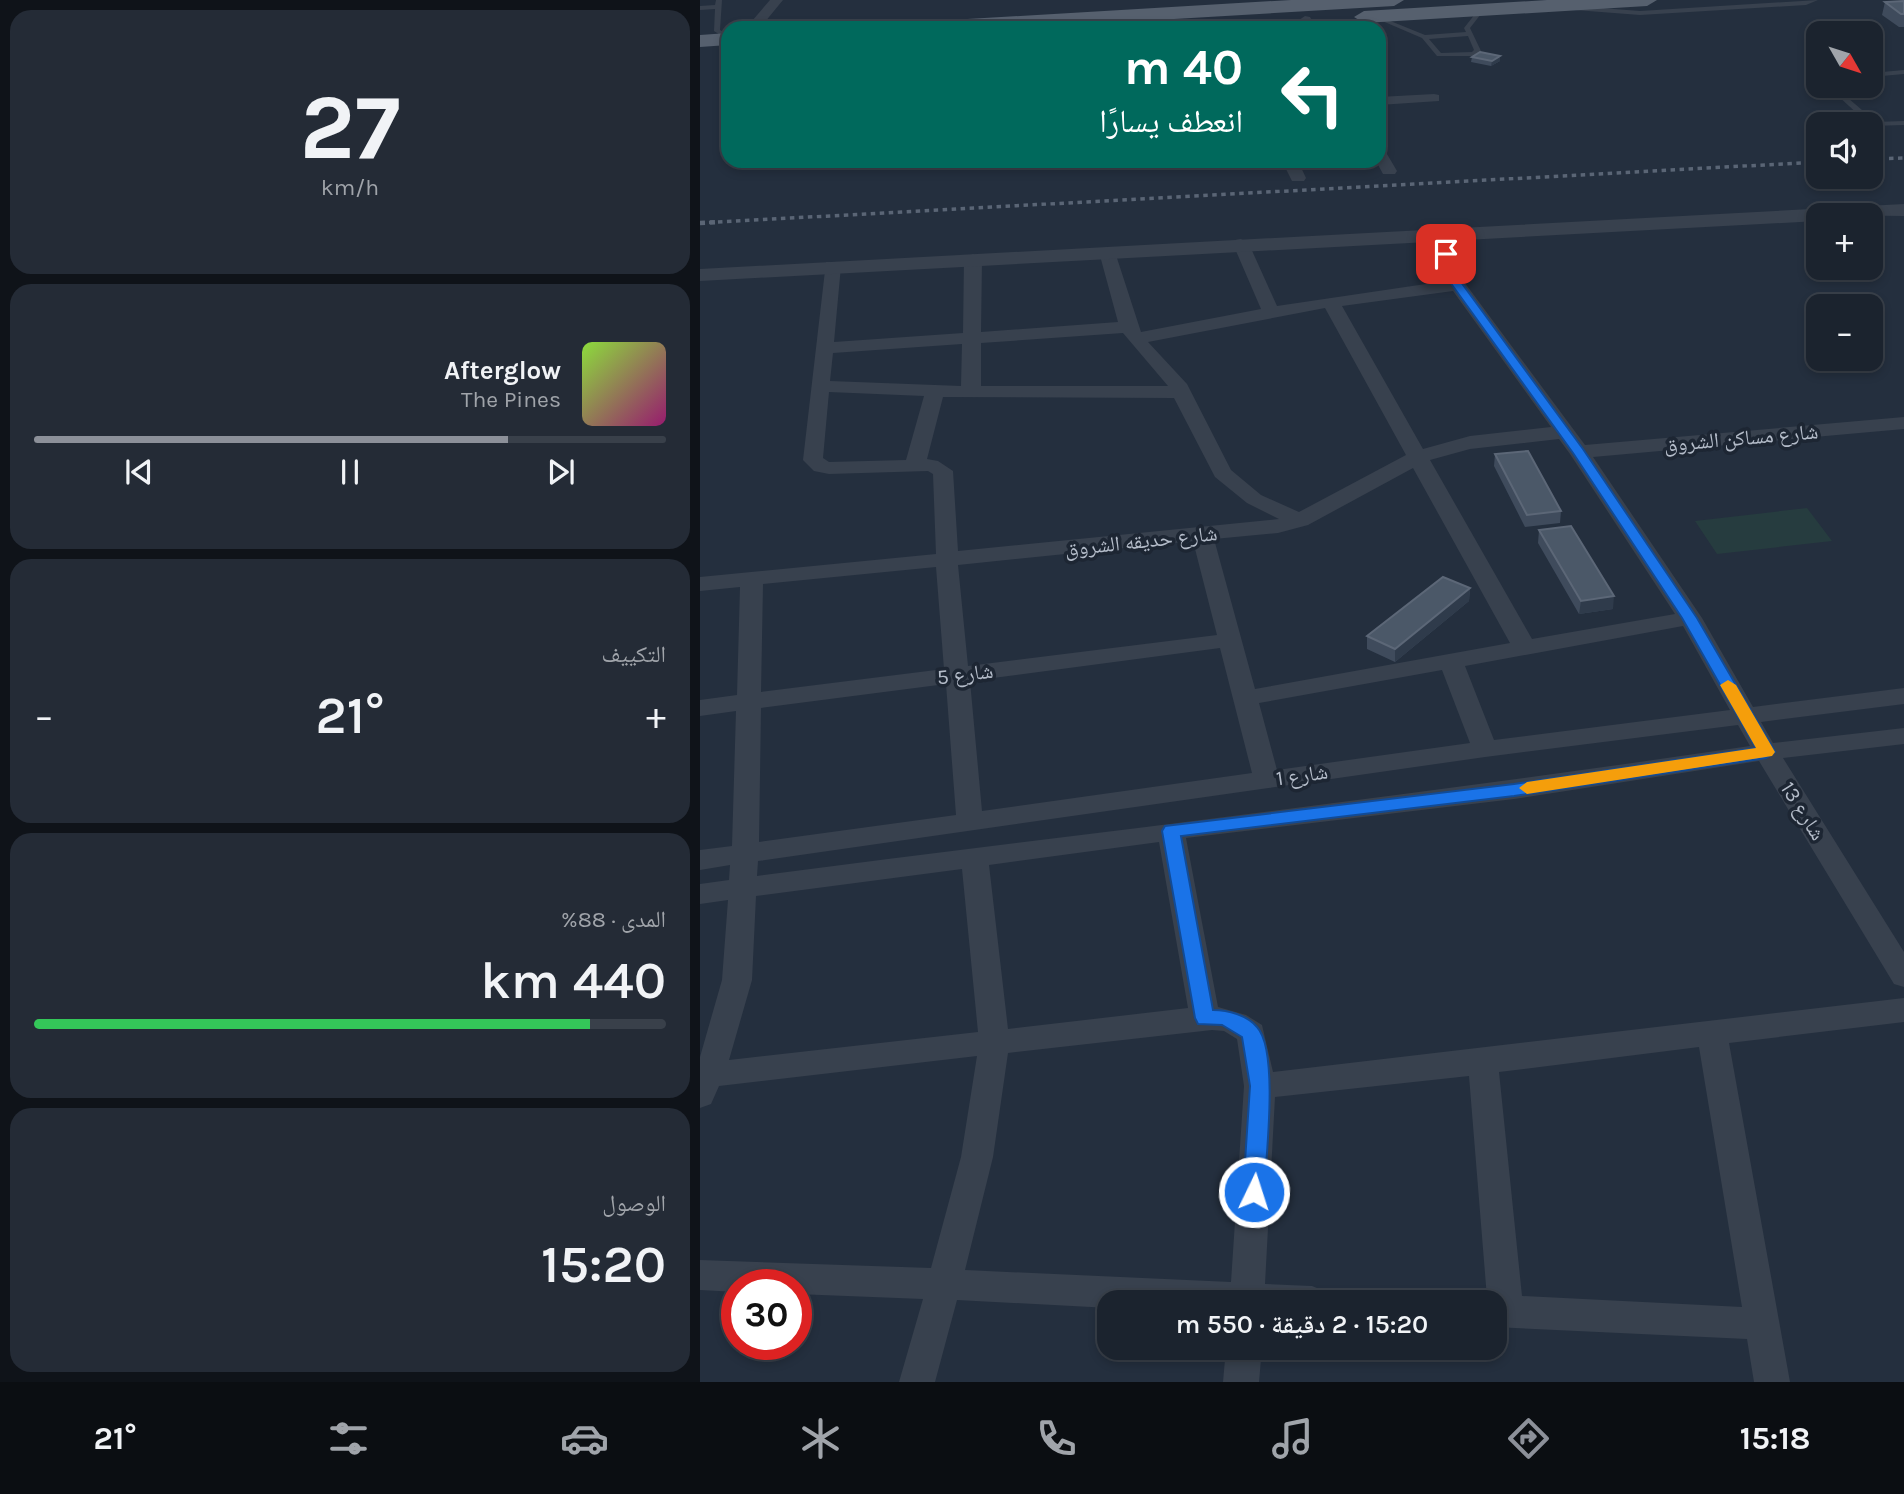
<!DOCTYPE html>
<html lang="ar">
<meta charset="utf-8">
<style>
:root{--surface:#1b232e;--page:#242b36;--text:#f1f3f6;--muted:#a0a4aa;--line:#39404a;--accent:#8c9099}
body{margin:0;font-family:Karla,"Noto Naskh Arabic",sans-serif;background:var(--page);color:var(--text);direction:rtl;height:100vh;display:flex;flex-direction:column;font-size:26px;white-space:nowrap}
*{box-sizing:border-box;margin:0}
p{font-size:23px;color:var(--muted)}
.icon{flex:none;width:38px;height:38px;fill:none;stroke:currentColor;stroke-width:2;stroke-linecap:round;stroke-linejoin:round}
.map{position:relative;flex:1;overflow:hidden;direction:ltr}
.side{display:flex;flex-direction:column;gap:10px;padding:10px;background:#0f1319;width:700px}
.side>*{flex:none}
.guide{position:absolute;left:21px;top:21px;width:665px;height:147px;border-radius:21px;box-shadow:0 4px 10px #0003,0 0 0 2px var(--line);direction:rtl;background:#00695c;color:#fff;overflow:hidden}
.needle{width:46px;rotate:129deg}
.tools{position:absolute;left:1106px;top:21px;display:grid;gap:14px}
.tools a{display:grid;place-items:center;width:77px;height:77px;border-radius:14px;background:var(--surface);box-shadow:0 4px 10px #0003,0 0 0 2px var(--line);font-size:35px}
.speed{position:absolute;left:21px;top:1269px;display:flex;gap:14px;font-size:35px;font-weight:700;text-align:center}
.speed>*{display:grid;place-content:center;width:91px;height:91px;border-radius:50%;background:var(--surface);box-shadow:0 4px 10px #0003,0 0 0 2px var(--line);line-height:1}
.speed .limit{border:10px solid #d22;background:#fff;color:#111}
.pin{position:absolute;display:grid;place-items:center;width:60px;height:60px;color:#fff;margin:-30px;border-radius:14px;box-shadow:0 4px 10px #0006}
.me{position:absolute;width:77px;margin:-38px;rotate:4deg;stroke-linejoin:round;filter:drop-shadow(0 0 5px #0008)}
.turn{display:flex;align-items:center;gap:24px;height:147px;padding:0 28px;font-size:32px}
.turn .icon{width:91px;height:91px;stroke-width:2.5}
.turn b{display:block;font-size:49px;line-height:60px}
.big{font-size:52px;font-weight:600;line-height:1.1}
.side .card{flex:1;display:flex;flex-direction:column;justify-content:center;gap:10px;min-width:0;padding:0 24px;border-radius:21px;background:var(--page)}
.side .dial{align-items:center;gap:0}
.dial b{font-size:91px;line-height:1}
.song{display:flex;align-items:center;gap:21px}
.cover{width:84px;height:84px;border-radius:10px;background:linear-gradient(135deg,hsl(90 70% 55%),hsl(320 70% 35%))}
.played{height:7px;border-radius:4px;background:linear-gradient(90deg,var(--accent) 75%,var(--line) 75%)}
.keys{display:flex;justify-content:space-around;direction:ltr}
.heat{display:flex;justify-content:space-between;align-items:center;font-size:38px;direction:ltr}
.charge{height:10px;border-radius:5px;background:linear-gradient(90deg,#34c759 88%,var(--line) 0)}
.trip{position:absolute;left:397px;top:1290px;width:410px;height:70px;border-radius:21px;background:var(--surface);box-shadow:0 4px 10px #0003,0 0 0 2px var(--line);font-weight:600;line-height:70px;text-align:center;direction:rtl}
.menu{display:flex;height:112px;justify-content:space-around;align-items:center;background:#0b0e12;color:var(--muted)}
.menu .icon{width:49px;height:49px}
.menu .active{color:var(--accent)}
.menu b{font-size:32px;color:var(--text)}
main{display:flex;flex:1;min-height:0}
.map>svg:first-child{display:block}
.green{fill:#263c3f}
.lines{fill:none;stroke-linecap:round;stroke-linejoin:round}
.service{fill:#38414e;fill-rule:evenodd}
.minor{fill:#38414e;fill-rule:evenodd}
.tertiary{fill:#38414e;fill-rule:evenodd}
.primary{fill:#56606e;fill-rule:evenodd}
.rail-far1{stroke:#5a6575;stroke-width:3.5;stroke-dasharray:4.5 4.5;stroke-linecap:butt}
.rail{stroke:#5a6575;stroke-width:4.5;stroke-dasharray:5 5;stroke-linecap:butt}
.wall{fill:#3f4b5c}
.shaded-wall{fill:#2f3b4b}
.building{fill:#4b5868;stroke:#5c6777;stroke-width:2}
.route{fill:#1a73e8;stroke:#114b97;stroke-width:2}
.slow{fill:#f59e0b}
.labels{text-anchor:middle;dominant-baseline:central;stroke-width:7;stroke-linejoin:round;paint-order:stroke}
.street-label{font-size:21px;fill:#b4bcc9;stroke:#1d2633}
</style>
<main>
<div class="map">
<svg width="1204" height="1382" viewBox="0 0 1204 1382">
<rect width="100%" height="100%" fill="#242f3e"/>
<!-- green -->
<path class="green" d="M 1107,508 L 1132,541 L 1017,554 L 995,521 Z"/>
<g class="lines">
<!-- service -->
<path class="service" d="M 16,0 L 22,0 L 20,30 L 28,35 L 28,40 L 14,31 L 15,9 L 0,10 L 0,6 L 15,5 Z
M 1118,0 L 1106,5 L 940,15 L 875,10 L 872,8 L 875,6 L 940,11 Z
M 779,9 L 784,10 L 770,28 L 781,51 L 773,56 L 737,56 L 722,38 L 673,17 L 678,16 L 725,35 L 766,32 L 764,28 ZM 768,36 L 774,50 L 772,52 L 741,53 L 729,39 Z
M 1204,70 L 1204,74 L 1171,77 L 1171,73 Z
M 1127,86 L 1134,86 L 1176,122 L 1204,121 L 1204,125 L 1171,126 Z"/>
<!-- minor -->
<path class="minor" d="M 70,0 L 83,0 L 60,28 L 46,28 Z
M 605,16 L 610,17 L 616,28 L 602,28 L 599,20 Z
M 525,21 L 530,22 L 533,28 L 519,28 L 520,22 Z
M 734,94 L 739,95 L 739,101 L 679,105 L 679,97 Z
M 679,147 L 684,149 L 697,171 L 695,174 L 683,174 L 676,161 L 679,161 Z
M 582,161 L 598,161 L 606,178 L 604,181 L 592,181 Z
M 770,228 L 778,233 L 756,253 L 756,271 L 885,445 L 1204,417 L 1204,429 L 893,457 L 1002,618 L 1053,707 L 1204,688 L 1204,704 L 1061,722 L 1073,743 L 1204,728 L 1204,744 L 1083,758 L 1204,952 L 1204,987 L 1194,984 L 1059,761 L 814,799 L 486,838 L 518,1007 L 546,1015 L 562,1025 L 573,1072 L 1204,998 L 1204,1022 L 1029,1043 L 1090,1382 L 1054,1382 L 1047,1339 L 794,1327 L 794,1302 L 781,1302 L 787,1298 L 769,1076 L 575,1097 L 565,1284 L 612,1286 L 624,1291 L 629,1302 L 410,1302 L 410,1308 L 257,1300 L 235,1382 L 199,1382 L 223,1299 L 96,1294 L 96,1284 L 37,1284 L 37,1292 L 0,1290 L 0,1260 L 231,1268 L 261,1157 L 277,1056 L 19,1086 L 11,1104 L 0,1108 L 0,1057 L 22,980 L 28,900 L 0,904 L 0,884 L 29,880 L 30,865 L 0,870 L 0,850 L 32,846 L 36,711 L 0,716 L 0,700 L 37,695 L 40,587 L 0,591 L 0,577 L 236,554 L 233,474 L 228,471 L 129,474 L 114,471 L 103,460 L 126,262 L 138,262 L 141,266 L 134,342 L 263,333 L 264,259 L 273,254 L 282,259 L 281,332 L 418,322 L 399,252 L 407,247 L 415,252 L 441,332 L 561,309 L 533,244 L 535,240 L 541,239 L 549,244 L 577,306 L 746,281 C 730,259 744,234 770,228 ZM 753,291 L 851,427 L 770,436 L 723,449 L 642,306 ZM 625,308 L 706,455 L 599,512 L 561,495 L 531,470 L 487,384 L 448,342 ZM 423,333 L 468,386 L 281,386 L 281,343 ZM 262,344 L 261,386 L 130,381 L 133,353 ZM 129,392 L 224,396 L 206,460 L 129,462 L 123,458 ZM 243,397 L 474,398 L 515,477 L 547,503 L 579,519 L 258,551 L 253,471 L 238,461 L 227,459 ZM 859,439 L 870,454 L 975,614 L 832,639 L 730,460 L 770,449 ZM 713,468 L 810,643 L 555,689 L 514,539 L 578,533 L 608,525 ZM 493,541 L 517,635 L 268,666 L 258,565 ZM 236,567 L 244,669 L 61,692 L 63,584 ZM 983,626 L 1030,710 L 794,740 L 765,666 ZM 520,648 L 552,773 L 282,811 L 270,681 ZM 742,670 L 770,743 L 577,770 L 559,703 ZM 246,684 L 256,815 L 59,842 L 61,708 ZM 1038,725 L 1050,746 C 720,795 388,833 57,876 L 58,861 L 785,757 ZM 459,842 L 488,1008 L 308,1029 L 289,865 ZM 262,869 L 278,1032 L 29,1060 L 52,980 L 56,896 ZM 512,1030 L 524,1031 L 537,1039 L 544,1086 L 531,1282 L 265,1270 L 293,1157 L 308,1053 ZM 999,1047 L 1042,1307 L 822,1296 L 799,1072 Z
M 526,1348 L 562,1348 L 559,1382 L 523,1382 Z"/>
<!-- tertiary -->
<path class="tertiary" d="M 1204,204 L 1204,216 L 1118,215 L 1118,221 L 0,281 L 0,269 Z"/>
<!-- primary -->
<path class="primary" d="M 591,0 L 704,0 L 694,6 L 321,28 L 206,28 L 216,22 Z
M 847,0 L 957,0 L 947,6 L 664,23 L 654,17 L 664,11 Z
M 28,33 L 28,45 L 0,47 L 0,35 Z"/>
<!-- rail-far1 -->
<path class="rail-far1" d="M 1171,159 L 1204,158
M 0,223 L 1118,162"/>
<!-- rail -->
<path class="rail" d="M 0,223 L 20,222"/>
</g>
<!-- wall -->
<path class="wall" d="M 1204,1 L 1204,27 L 1199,27 L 1182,15 L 1185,2 Z
M 772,57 L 800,61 L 791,66 L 771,62 Z
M 795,454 L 861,511 L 860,523 L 825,527 L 794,466 Z
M 839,530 L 913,609 L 879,614 L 838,543 Z
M 770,588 L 769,601 L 695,662 L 667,649 L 667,636 Z"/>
<!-- shaded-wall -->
<path class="shaded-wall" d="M 800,56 L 800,61 L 791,66 L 792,61 Z
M 770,588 L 769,601 L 695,662 L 695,649 Z
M 914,596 L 913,609 L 879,614 L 881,601 Z"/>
<!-- building -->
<path class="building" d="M 1204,1 L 1204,14 L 1201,14 L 1185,2 Z
M 780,52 L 800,56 L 792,61 L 772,57 Z
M 828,451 L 861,511 L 827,515 L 795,454 Z
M 871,526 L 914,596 L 881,601 L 839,530 Z
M 743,577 L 770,588 L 695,649 L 667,636 Z"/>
<!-- route -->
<path class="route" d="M 742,252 L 750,252 L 753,271 L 883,449 L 997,618 L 1075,752 L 1066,758 L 814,796 L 481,836 L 513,1010 C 528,1010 547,1015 557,1027 C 579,1050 566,1159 564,1192 L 561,1199 L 554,1201 L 546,1199 L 543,1192 L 550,1086 L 542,1037 L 522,1025 L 498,1024 L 495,1018 L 462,831 L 465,826 L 814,784 L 1056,748 L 982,618 L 873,453 L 742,271 Z"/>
<!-- slow -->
<path class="slow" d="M 1028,680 L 1036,685 L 1075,752 L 1072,756 L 827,794 L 819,788 L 827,782 L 1056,748 L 1020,685 Z"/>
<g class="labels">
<!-- street labels -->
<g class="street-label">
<text transform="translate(1041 438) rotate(-5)">شارع مساكن الشروق</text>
<text transform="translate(441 541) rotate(-6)">شارع حديقه الشروق</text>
<text transform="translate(265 674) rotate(-7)">شارع 5</text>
<text transform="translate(602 775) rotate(-8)">شارع 1</text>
<text transform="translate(1103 811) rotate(58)">شارع 13</text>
</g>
</g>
</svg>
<div class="tools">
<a><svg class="needle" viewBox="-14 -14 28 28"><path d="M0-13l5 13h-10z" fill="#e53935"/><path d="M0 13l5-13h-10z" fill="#a0a4aa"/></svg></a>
<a><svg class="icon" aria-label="sound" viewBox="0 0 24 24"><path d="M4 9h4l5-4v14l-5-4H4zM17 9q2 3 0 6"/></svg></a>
<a>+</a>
<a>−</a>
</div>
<div class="speed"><div class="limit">30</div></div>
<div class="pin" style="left:746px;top:254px;background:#d93025"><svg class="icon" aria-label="arrive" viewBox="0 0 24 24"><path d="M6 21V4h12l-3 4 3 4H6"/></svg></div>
<svg class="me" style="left:554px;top:1192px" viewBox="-20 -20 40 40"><circle r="17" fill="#1a73e8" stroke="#fff" stroke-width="3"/><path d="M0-11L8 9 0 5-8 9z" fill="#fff"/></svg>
<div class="trip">15:20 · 2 دقيقة · 550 m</div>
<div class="guide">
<div class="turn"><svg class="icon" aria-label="left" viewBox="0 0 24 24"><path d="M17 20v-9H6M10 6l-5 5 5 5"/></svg><div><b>40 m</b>انعطف يسارًا</div></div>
</div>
</div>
<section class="side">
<div class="card dial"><b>27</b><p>km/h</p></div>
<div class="card">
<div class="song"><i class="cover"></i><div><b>Afterglow</b><p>The Pines</p></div></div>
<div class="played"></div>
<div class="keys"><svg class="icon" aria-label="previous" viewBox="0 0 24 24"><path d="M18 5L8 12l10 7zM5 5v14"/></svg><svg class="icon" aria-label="pause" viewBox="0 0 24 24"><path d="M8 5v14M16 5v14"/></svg><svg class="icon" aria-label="next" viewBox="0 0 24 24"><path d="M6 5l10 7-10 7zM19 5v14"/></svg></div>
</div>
<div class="card"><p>التكييف</p>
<div class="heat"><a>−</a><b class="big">21°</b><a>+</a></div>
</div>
<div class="card"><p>المدى · 88%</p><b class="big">440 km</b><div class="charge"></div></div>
<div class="card"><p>الوصول</p><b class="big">15:20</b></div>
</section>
</main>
<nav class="menu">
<b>15:18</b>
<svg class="icon active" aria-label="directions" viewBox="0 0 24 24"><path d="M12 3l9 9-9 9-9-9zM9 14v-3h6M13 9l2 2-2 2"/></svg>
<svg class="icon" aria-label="music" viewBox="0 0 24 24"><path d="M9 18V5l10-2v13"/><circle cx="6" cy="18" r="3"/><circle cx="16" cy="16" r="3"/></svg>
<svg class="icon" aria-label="phone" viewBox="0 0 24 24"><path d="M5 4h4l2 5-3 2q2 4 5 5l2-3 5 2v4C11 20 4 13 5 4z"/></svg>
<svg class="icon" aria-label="climate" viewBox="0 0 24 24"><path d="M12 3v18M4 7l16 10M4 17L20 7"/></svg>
<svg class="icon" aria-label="car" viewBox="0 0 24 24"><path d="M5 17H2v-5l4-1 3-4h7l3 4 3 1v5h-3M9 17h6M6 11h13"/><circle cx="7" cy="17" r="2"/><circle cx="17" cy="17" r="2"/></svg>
<svg class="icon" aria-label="filters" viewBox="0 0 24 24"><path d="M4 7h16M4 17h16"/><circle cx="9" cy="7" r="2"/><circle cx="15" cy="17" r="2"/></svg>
<b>21°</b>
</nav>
